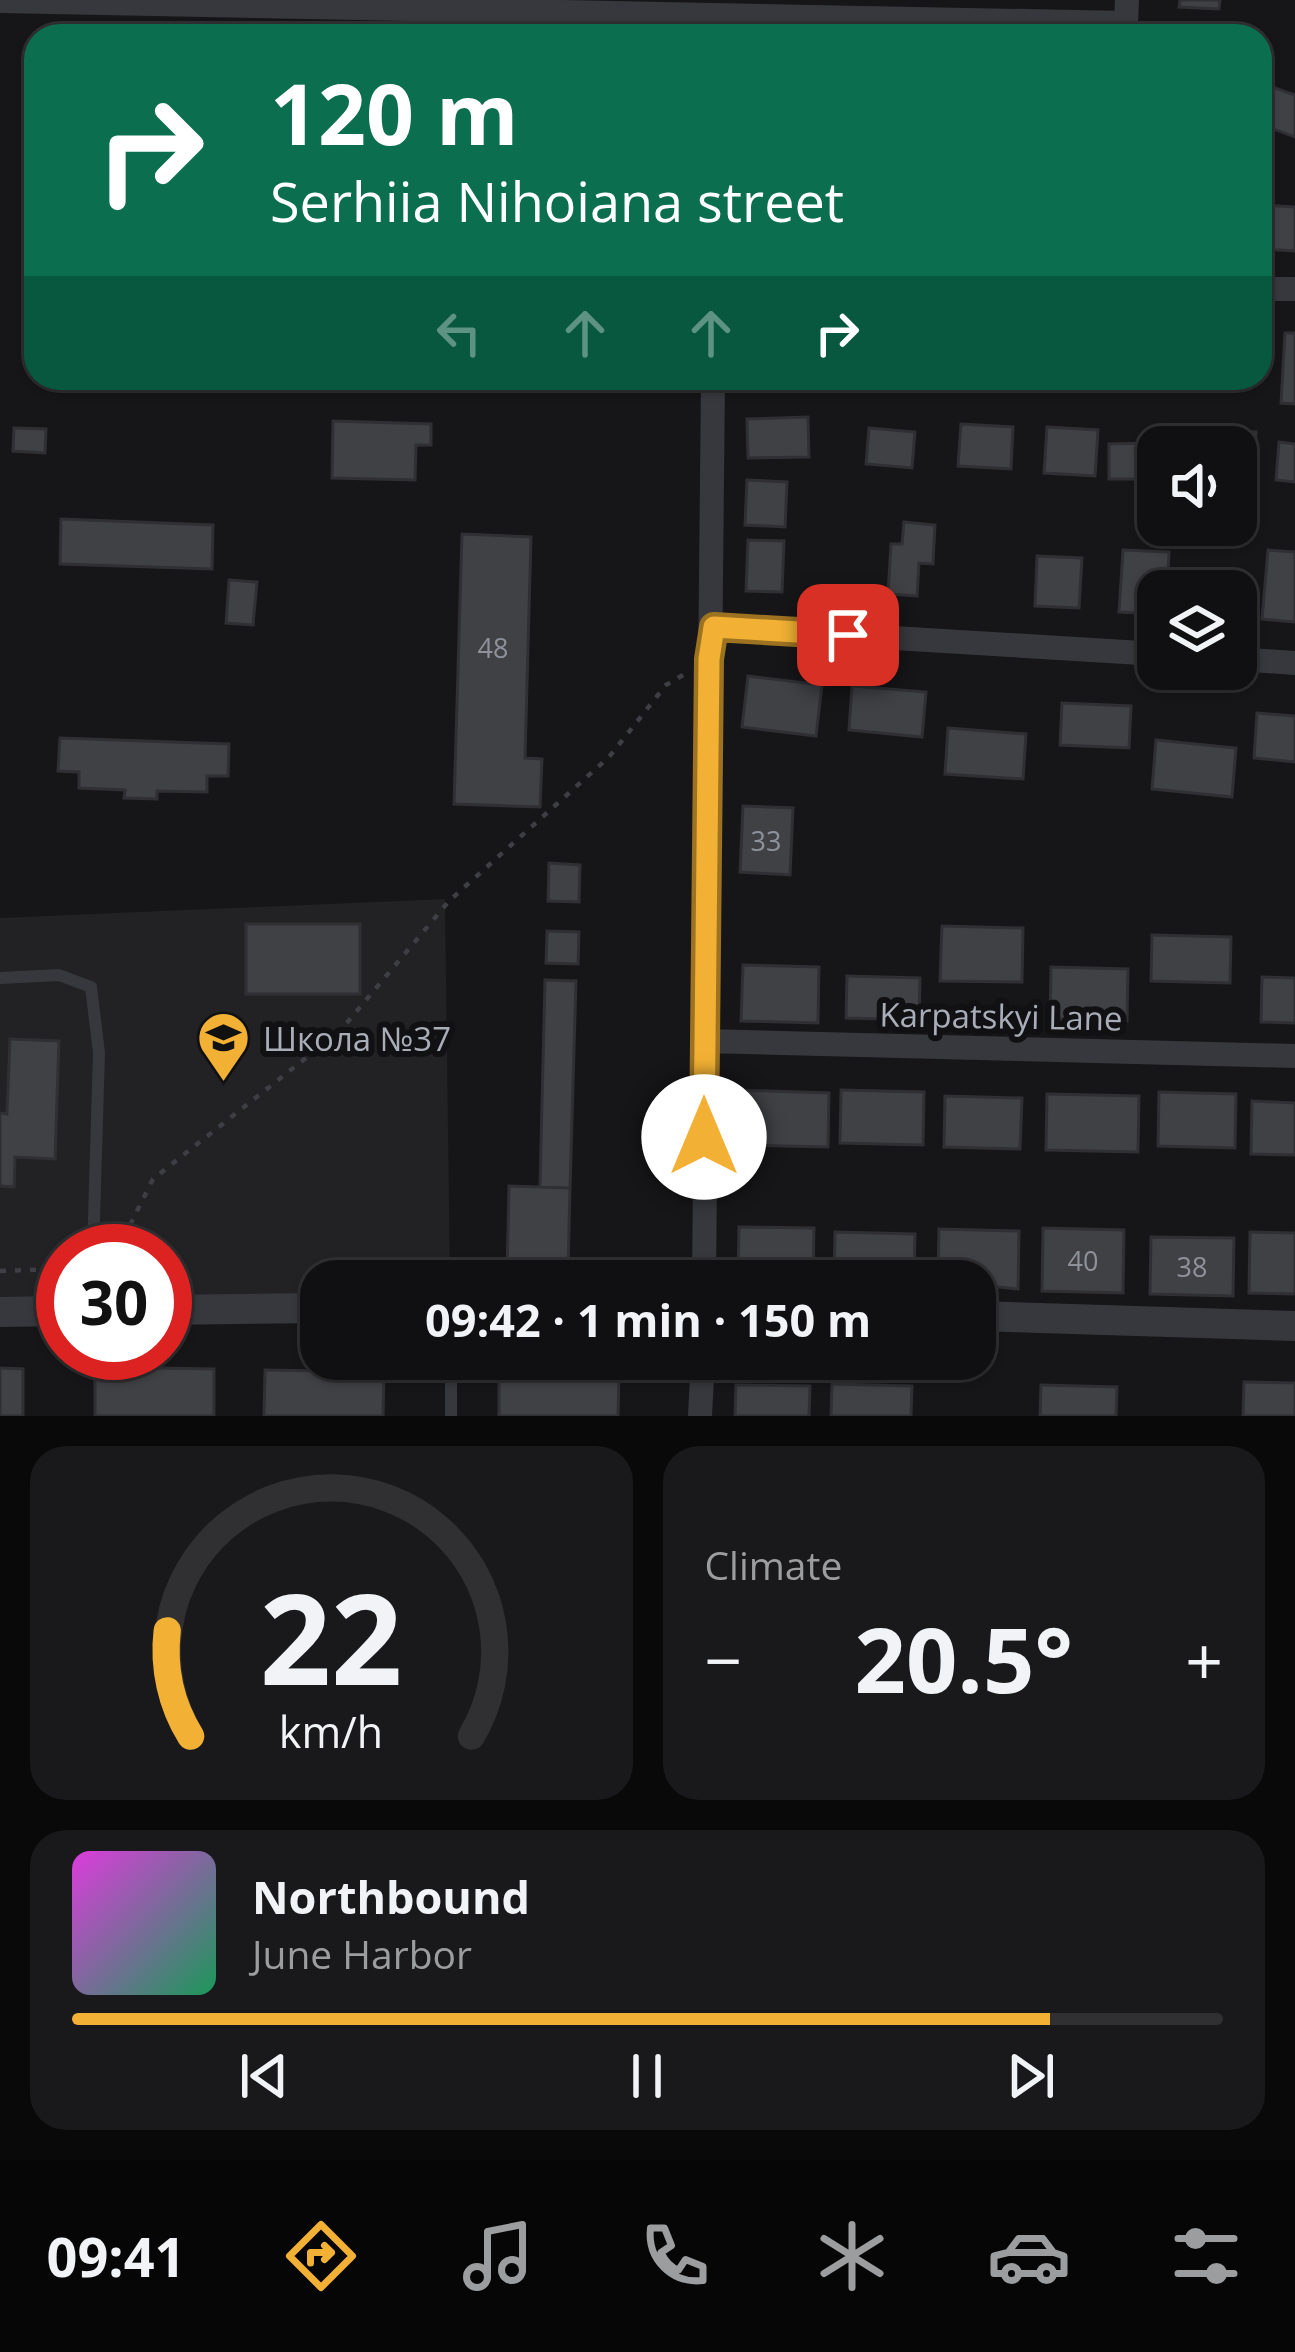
<!DOCTYPE html>
<meta charset="utf-8">
<style>
:root{--surface:#101012;--page:#19191b;--text:#f1f3f6;--muted:#9c9d9f;--line:#303032;--accent:#f2b134}
body{margin:0;font-family:"Open Sans",sans-serif;background:var(--page);color:var(--text);height:100vh;display:flex;flex-direction:column;font-size:45px;white-space:nowrap}
*{box-sizing:border-box;margin:0}
p{font-size:39px;color:var(--muted)}
.icon{flex:none;width:66px;height:66px;fill:none;stroke:currentColor;stroke-width:2;stroke-linecap:round;stroke-linejoin:round}
.map{position:relative;height:1416px;overflow:hidden}
.drawer{display:flex;flex-direction:column;gap:30px;padding:30px;background:#09090a;flex:1}
.drawer>*{flex:none}
.guide{position:absolute;left:24px;top:24px;width:1248px;height:366px;border-radius:36px;box-shadow:0 3px 9px #0004,0 0 0 3px var(--line);background:#0b6e4f;color:#fff;overflow:hidden}
.tools{position:absolute;left:1137px;top:426px;display:grid;gap:24px}
.tools a{display:grid;place-items:center;width:120px;height:120px;border-radius:24px;background:var(--surface);box-shadow:0 3px 9px #0004,0 0 0 3px var(--line);font-size:60px}
.speed{position:absolute;left:36px;top:1224px;display:flex;gap:24px;font-size:60px;font-weight:700;text-align:center}
.speed>*{display:grid;place-content:center;width:156px;height:156px;border-radius:50%;background:var(--surface);box-shadow:0 3px 9px #0004,0 0 0 3px var(--line);line-height:1}
.speed .limit{border:18px solid #d22;background:#fff;color:#111}
.pin{position:absolute;display:grid;place-items:center;width:102px;height:102px;color:#fff;margin:-51px;border-radius:24px;box-shadow:0 6px 18px #0006}
.me{position:absolute;width:132px;margin:-66px;rotate:0deg;stroke-linejoin:round;filter:drop-shadow(0 0 9px #0008)}
.turn{display:flex;align-items:center;gap:42px;height:252px;padding:0 48px;font-size:54px}
.turn .icon{width:156px;height:156px;stroke-width:2.5}
.turn b{display:block;font-size:84px;line-height:102px}
.lanes{display:flex;align-items:center;height:114px;padding:0 48px;background:#0003;justify-content:center;gap:60px;direction:ltr}
.lanes .off{opacity:.35}
.big{font-size:90px;font-weight:700;line-height:1.1}
.drawer .card{flex:1;display:flex;flex-direction:column;justify-content:center;gap:18px;min-width:0;padding:0 42px;border-radius:36px;background:var(--page)}
.drawer .dial{align-items:center;gap:0}
.dial svg{height:312px;overflow:visible;fill:none;stroke:var(--line);stroke-width:7;stroke-linecap:round;text-anchor:middle}
.dial text{fill:var(--text);stroke:none}
.song{display:flex;align-items:center;gap:36px}
.cover{width:144px;height:144px;border-radius:18px;background:linear-gradient(135deg,hsl(300 70% 55%),hsl(150 70% 35%))}
.played{height:12px;border-radius:6px;background:linear-gradient(90deg,var(--accent) 85%,var(--line) 85%)}
.keys{display:flex;justify-content:space-around;direction:ltr}
.heat{display:flex;justify-content:space-between;align-items:center;font-size:66px;direction:ltr}
.drawer .tiles{flex:1;display:grid;gap:30px;grid-template-columns:1fr 1fr}
.card:last-child{grid-column:span 2}
.trip{position:absolute;left:300px;top:1260px;width:696px;height:120px;border-radius:36px;background:var(--surface);box-shadow:0 3px 9px #0004,0 0 0 3px var(--line);font-weight:700;line-height:120px;text-align:center}
.tabs{display:flex;height:192px;justify-content:space-around;align-items:center;background:#060607;color:var(--muted)}
.tabs .icon{width:84px;height:84px}
.tabs .on{color:var(--accent)}
.tabs b{font-size:54px;color:var(--text)}
.map>svg:first-child{display:block}
.built{fill:#222225}
.building{fill:#404145;stroke:#303034;stroke-width:3}
.lines{fill:none;stroke-linecap:round;stroke-linejoin:round}
.path{stroke:#3d3f44;stroke-width:4.5;stroke-dasharray:6 9;stroke-linecap:butt}
.service{stroke:#37383d;stroke-width:12}
.minor{stroke:#37383d;stroke-width:24}
.tertiary{stroke:#37383d;stroke-width:30}
.route-casing{stroke:#9d7322;stroke-width:30}
.route{stroke:#f2b134;stroke-width:21}
.labels{text-anchor:middle;dominant-baseline:central;stroke-width:12;stroke-linejoin:round;paint-order:stroke}
.number-label{font-size:27px;fill:#8e929b}
.street-label{font-size:33px;fill:#a8adb8;stroke:#111113}
.poi-label{font-size:33px;fill:#a8adb8;stroke:#111113;text-anchor:start}
</style>
<div class="map">
<svg width="1295" height="1416" viewBox="0 0 1295 1416">
<rect width="100%" height="100%" fill="#161618"/>
<!-- built -->
<path class="built" d="M 445,899 L 450,1281 L 321,1281 L 321,1299 L 165,1301 L 165,1251 L 63,1251 L 63,1303 L 0,1304 L 0,918 Z"/>
<!-- building -->
<path class="building" d="M 1180,0 L 1220,0 L 1219,9 L 1179,7 Z
M 1267,85 L 1295,95 L 1295,137 L 1260,124 Z
M 1264,205 L 1295,207 L 1295,251 L 1261,249 Z
M 1285,333 L 1295,333 L 1295,404 L 1281,403 Z
M 808,417 L 809,457 L 748,458 L 747,419 Z
M 333,421 L 431,424 L 431,445 L 416,445 L 415,480 L 332,478 Z
M 961,424 L 1013,427 L 1011,469 L 958,466 Z
M 1047,427 L 1098,430 L 1095,476 L 1044,473 Z
M 14,428 L 46,429 L 45,453 L 13,451 Z
M 869,428 L 915,432 L 912,468 L 866,464 Z
M 1201,431 L 1256,432 L 1254,482 L 1236,481 L 1236,447 L 1200,447 Z
M 1279,442 L 1295,444 L 1295,482 L 1276,480 Z
M 1151,443 L 1151,479 L 1109,479 L 1109,444 Z
M 747,480 L 787,482 L 785,527 L 745,525 Z
M 61,519 L 213,525 L 212,569 L 60,564 Z
M 904,522 L 935,525 L 933,564 L 919,563 L 917,596 L 888,594 L 891,544 L 902,544 Z
M 462,534 L 531,537 L 525,758 L 542,759 L 540,807 L 454,804 Z
M 748,540 L 784,541 L 782,592 L 746,591 Z
M 1123,550 L 1169,552 L 1167,591 L 1158,591 L 1158,614 L 1119,612 Z
M 1268,550 L 1295,552 L 1295,622 L 1262,619 Z
M 1037,556 L 1082,558 L 1079,608 L 1035,606 Z
M 229,580 L 257,582 L 253,625 L 226,623 Z
M 748,676 L 822,685 L 816,736 L 742,727 Z
M 852,686 L 926,692 L 922,737 L 849,730 Z
M 1062,703 L 1131,706 L 1129,748 L 1060,745 Z
M 1257,713 L 1295,716 L 1295,762 L 1254,758 Z
M 948,728 L 1026,734 L 1023,779 L 945,774 Z
M 60,738 L 229,744 L 228,776 L 207,776 L 207,792 L 157,791 L 157,799 L 124,798 L 125,790 L 79,788 L 79,772 L 58,771 Z
M 1156,740 L 1236,748 L 1232,797 L 1152,789 Z
M 743,806 L 793,808 L 790,875 L 740,872 Z
M 549,863 L 580,865 L 579,902 L 548,901 Z
M 246,924 L 360,924 L 360,994 L 246,994 Z
M 942,926 L 1023,928 L 1022,982 L 940,981 Z
M 547,931 L 579,932 L 578,964 L 546,963 Z
M 1152,935 L 1231,937 L 1230,983 L 1151,981 Z
M 743,965 L 819,967 L 818,1023 L 741,1021 Z
M 1051,967 L 1128,969 L 1127,1021 L 1050,1019 Z
M 847,976 L 920,978 L 919,1020 L 846,1018 Z
M 1262,977 L 1295,978 L 1295,1023 L 1261,1022 Z
M 545,980 L 576,981 L 570,1188 L 540,1187 Z
M 10,1039 L 59,1041 L 55,1159 L 15,1157 L 14,1187 L 0,1186 L 0,1113 L 7,1114 Z
M 737,1090 L 829,1093 L 828,1147 L 736,1145 Z
M 841,1090 L 924,1092 L 923,1145 L 840,1143 Z
M 1159,1092 L 1236,1094 L 1235,1148 L 1158,1146 Z
M 1047,1094 L 1139,1096 L 1138,1152 L 1046,1150 Z
M 945,1096 L 1022,1098 L 1020,1149 L 944,1147 Z
M 1252,1101 L 1295,1103 L 1295,1155 L 1251,1154 Z
M 509,1186 L 570,1188 L 568,1273 L 507,1272 Z
M 739,1227 L 814,1228 L 813,1281 L 738,1281 Z
M 1043,1228 L 1124,1230 L 1123,1293 L 1042,1291 Z
M 939,1229 L 1019,1231 L 1018,1289 L 938,1281 Z
M 835,1232 L 915,1234 L 914,1281 L 834,1281 Z
M 1250,1232 L 1295,1233 L 1295,1294 L 1249,1293 Z
M 1151,1237 L 1234,1238 L 1233,1296 L 1150,1294 Z
M 95,1367 L 214,1369 L 214,1416 L 95,1416 Z
M 0,1368 L 23,1369 L 23,1416 L 0,1416 Z
M 265,1370 L 384,1372 L 383,1416 L 264,1416 Z
M 499,1371 L 619,1373 L 618,1416 L 499,1416 Z
M 1244,1382 L 1295,1383 L 1295,1416 L 1243,1416 Z
M 832,1384 L 912,1386 L 911,1416 L 831,1416 Z
M 736,1385 L 810,1386 L 809,1416 L 735,1416 Z
M 1041,1385 L 1117,1387 L 1116,1416 L 1040,1416 Z"/>
<g class="lines">
<!-- path -->
<path class="path" d="M 112,1248 L 125,1235 L 153,1179 L 340,1031 L 449,901 L 609,757 L 666,685 L 683,675
M 0,1271 L 63,1269"/>
<!-- service -->
<path class="service" d="M 0,978 L 59,975 L 91,987 L 99,1053 L 93,1251
M 451,1416 L 451,1359"/>
<!-- minor -->
<path class="minor" d="M 0,1 L 1126,23 L 1127,0
M 1260,289 L 1295,289
M 714,627 L 1158,654
M 1236,659 L 1295,663
M 705,1041 L 1295,1056
M 704,1281 L 713,378
M 700,1416 L 703,1359"/>
<!-- tertiary -->
<path class="tertiary" d="M 165,1310 L 321,1308
M 0,1312 L 63,1311
M 975,1316 L 1295,1326"/>
</g>
<g class="lines">
<defs>
<path id="route" d="M 704,1137 L 709,659 L 714,627 L 848,635"/>
</defs>
<!-- route casing -->
<use href="#route" class="route-casing"/>
<!-- route -->
<use href="#route" class="route"/>
</g>
<!-- icons -->
<defs>
<symbol id="school-pin" viewBox="-11 -11 22 30"><path d="M0 17L-7.5 6A9.5 9.5 0 1 1 7.5 6Z" fill="#f2b134" stroke="#111113"/><path d="M0-5L7-2L0 1L-7-2ZM-4 1L0 2.5L4 1V4Q0 6-4 4Z" fill="#111"/></symbol>
</defs>
<g fill-rule="evenodd">
<use href="#school-pin" x="194" y="1008" width="59" height="81"/>
</g>
<g class="labels">
<!-- number labels -->
<g class="number-label">
<text x="493" y="647">48</text>
<text x="766" y="840">33</text>
<text x="1083" y="1260">40</text>
<text x="1192" y="1266">38</text>
</g>
<!-- street labels -->
<g class="street-label">
<text transform="translate(1001 1016) rotate(1)">Karpatskyi Lane</text>
</g>
<!-- poi labels -->
<g class="poi-label">
<text x="263" y="1038">Школа №37</text>
</g>
</g>
</svg>
<div class="tools">
<a><svg class="icon" aria-label="sound" viewBox="0 0 24 24"><path d="M4 9h4l5-4v14l-5-4H4zM17 9q2 3 0 6"/></svg></a>
<a><svg class="icon" aria-label="layers" viewBox="0 0 24 24"><path d="M12 4l9 5-9 5-9-5zM3 14l9 5 9-5"/></svg></a>
</div>
<div class="speed"><div class="limit">30</div></div>
<div class="pin" style="left:848px;top:635px;background:#d93025"><svg class="icon" aria-label="arrive" viewBox="0 0 24 24"><path d="M6 21V4h12l-3 4 3 4H6"/></svg></div>
<svg class="me" style="left:704px;top:1137px" viewBox="-20 -20 40 40"><circle r="19" fill="#fff"/><path d="M0-13L10 11 0 6-10 11z" fill="#f2b134"/></svg>
<div class="trip">09:42 · 1 min · 150 m</div>
<div class="guide">
<div class="turn"><svg class="icon" aria-label="right" viewBox="0 0 24 24"><path d="M7 20v-9h11M14 6l5 5-5 5"/></svg><div><b>120 m</b>Serhiia Nihoiana street</div></div>
<div class="lanes"><svg class="icon off" aria-label="left" viewBox="0 0 24 24"><path d="M17 20v-9H6M10 6l-5 5 5 5"/></svg><svg class="icon off" aria-label="ahead" viewBox="0 0 24 24"><path d="M12 20V5M6 11l6-6 6 6"/></svg><svg class="icon off" aria-label="ahead" viewBox="0 0 24 24"><path d="M12 20V5M6 11l6-6 6 6"/></svg><svg class="icon" aria-label="right" viewBox="0 0 24 24"><path d="M7 20v-9h11M14 6l5 5-5 5"/></svg></div>
</div>
</div>
<section class="drawer">
<div class="tiles">
<div class="card dial"><svg viewBox="0 0 100 80">
<path d="M14 69A42 42 0 1 1 86 69"/>
<path d="M14 69A42 42 0 0 1 8 42" stroke="#f2b134"/>
<text x="50" y="56" font-size="32" font-weight="700">22</text>
<text x="50" y="72" font-size="11">km/h</text>
</svg></div>
<div class="card"><p>Climate</p>
<div class="heat"><a>−</a><b class="big">20.5°</b><a>+</a></div>
</div>
<div class="card">
<div class="song"><i class="cover"></i><div><b>Northbound</b><p>June Harbor</p></div></div>
<div class="played"></div>
<div class="keys"><svg class="icon" aria-label="previous" viewBox="0 0 24 24"><path d="M18 5L8 12l10 7zM5 5v14"/></svg><svg class="icon" aria-label="pause" viewBox="0 0 24 24"><path d="M8 5v14M16 5v14"/></svg><svg class="icon" aria-label="next" viewBox="0 0 24 24"><path d="M6 5l10 7-10 7zM19 5v14"/></svg></div>
</div>
</div>
</section>
<nav class="tabs">
<b>09:41</b>
<svg class="icon on" aria-label="directions" viewBox="0 0 24 24"><path d="M12 3l9 9-9 9-9-9zM9 14v-3h6M13 9l2 2-2 2"/></svg>
<svg class="icon" aria-label="music" viewBox="0 0 24 24"><path d="M9 18V5l10-2v13"/><circle cx="6" cy="18" r="3"/><circle cx="16" cy="16" r="3"/></svg>
<svg class="icon" aria-label="phone" viewBox="0 0 24 24"><path d="M5 4h4l2 5-3 2q2 4 5 5l2-3 5 2v4C11 20 4 13 5 4z"/></svg>
<svg class="icon" aria-label="climate" viewBox="0 0 24 24"><path d="M12 3v18M4 7l16 10M4 17L20 7"/></svg>
<svg class="icon" aria-label="car" viewBox="0 0 24 24"><path d="M5 17H2v-5l4-1 3-4h7l3 4 3 1v5h-3M9 17h6M6 11h13"/><circle cx="7" cy="17" r="2"/><circle cx="17" cy="17" r="2"/></svg>
<svg class="icon" aria-label="filters" viewBox="0 0 24 24"><path d="M4 7h16M4 17h16"/><circle cx="9" cy="7" r="2"/><circle cx="15" cy="17" r="2"/></svg>
</nav>
